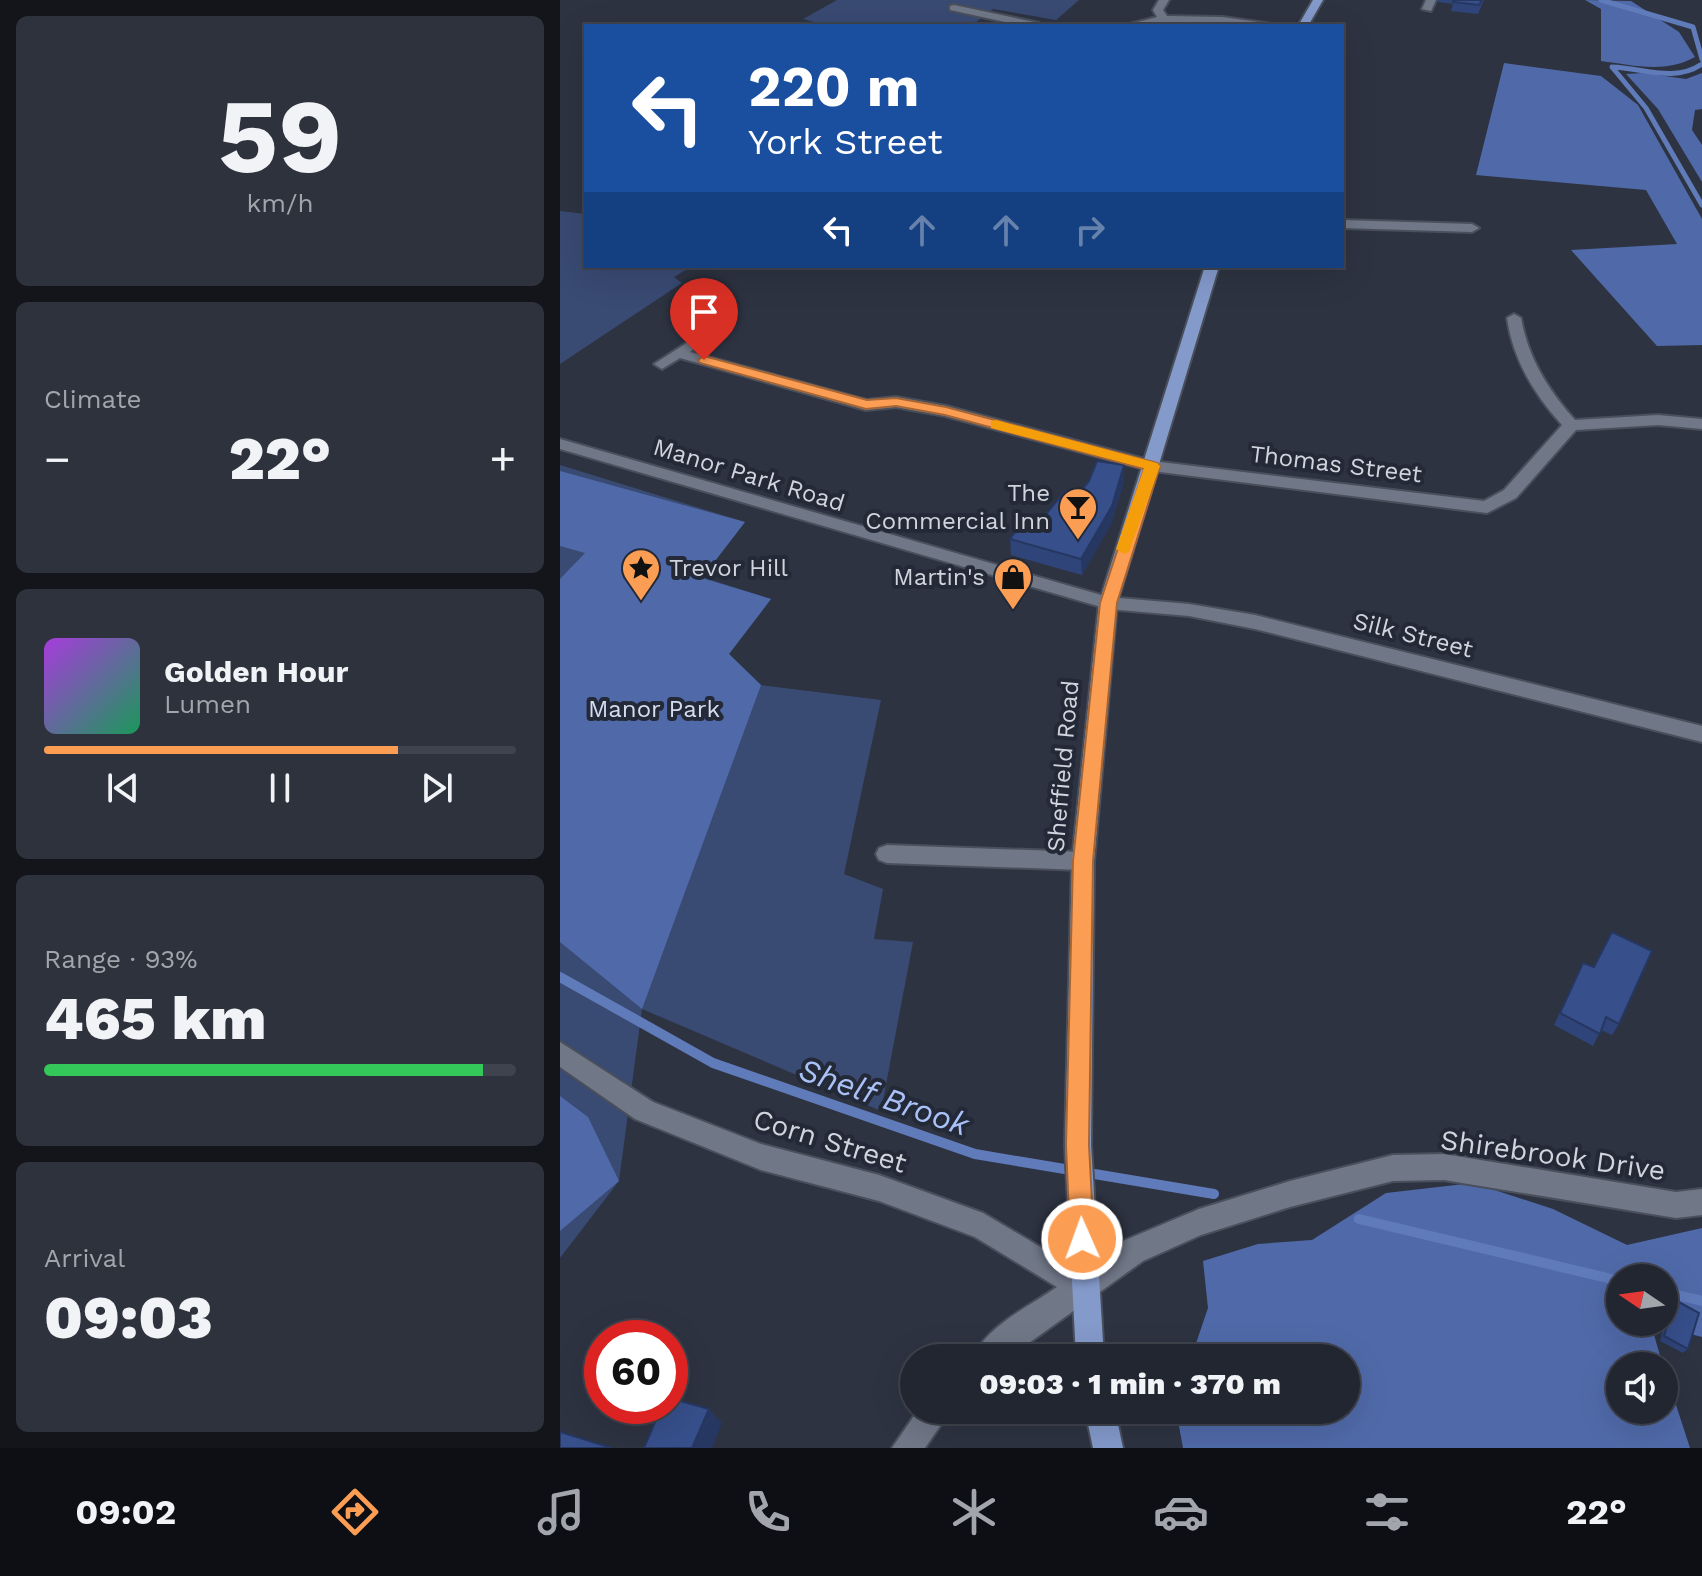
<!DOCTYPE html>
<meta charset="utf-8">
<style>
:root{--surface:#222631;--page:#2e323d;--text:#f1f3f6;--muted:#a2a5ab;--line:#3f434d;--accent:#fc9d54}
body{margin:0;font-family:"Work Sans",sans-serif;background:var(--page);color:var(--text);height:100vh;display:flex;flex-direction:column;font-size:30px;white-space:nowrap}
*{box-sizing:border-box;margin:0}
p{font-size:26px;color:var(--muted)}
.icon{flex:none;width:44px;height:44px;fill:none;stroke:currentColor;stroke-width:2;stroke-linecap:round;stroke-linejoin:round}
.map{position:relative;flex:1;overflow:hidden}
.side{display:flex;flex-direction:column;gap:16px;padding:16px;background:#13151b;width:560px}
.side>*{flex:none}
.guide{position:absolute;left:24px;top:24px;width:760px;height:244px;border-radius:0px;box-shadow:0 8px 32px #0002,0 0 0 2px var(--line);background:#1a4fa0;color:#fff;overflow:hidden}
.needle{width:52px;rotate:283deg}
.buttons{position:absolute;left:1046px;top:1264px;display:grid;gap:16px}
.buttons a{display:grid;place-items:center;width:72px;height:72px;border-radius:50%;background:var(--surface);box-shadow:0 8px 32px #0002,0 0 0 2px var(--line);font-size:40px}
.speed{position:absolute;left:24px;top:1320px;display:flex;gap:16px;font-size:40px;font-weight:700;text-align:center}
.speed>*{display:grid;place-content:center;width:104px;height:104px;border-radius:50%;background:var(--surface);box-shadow:0 8px 32px #0002,0 0 0 2px var(--line);line-height:1}
.speed .limit{border:12px solid #d22;background:#fff;color:#111}
.pin{position:absolute;display:grid;place-items:center;width:68px;height:68px;color:#fff;margin:-82px -34px;border-radius:50% 50% 50% 0;rotate:-45deg;box-shadow:0 0 8px #0007}
.pin .icon{rotate:45deg}
.me{position:absolute;width:88px;margin:-44px;rotate:358deg;stroke-linejoin:round;filter:drop-shadow(0 0 6px #0008)}
.turn{display:flex;align-items:center;gap:28px;height:168px;padding:0 32px;font-size:36px}
.turn .icon{width:104px;height:104px;stroke-width:2.5}
.turn b{display:block;font-size:56px;line-height:68px}
.lanes{display:flex;align-items:center;height:76px;padding:0 32px;background:#0003;justify-content:center;gap:40px;direction:ltr}
.lanes .off{opacity:.35}
.big{font-size:60px;font-weight:800;line-height:1.1}
.side .widget{flex:1;display:flex;flex-direction:column;justify-content:center;gap:12px;min-width:0;padding:0 28px;border-radius:12px;background:var(--page)}
.side .dial{align-items:center;gap:0}
.dial b{font-size:104px;line-height:1}
.song{display:flex;align-items:center;gap:24px}
.cover{width:96px;height:96px;border-radius:12px;background:linear-gradient(135deg,hsl(280 70% 55%),hsl(150 70% 35%))}
.played{height:8px;border-radius:4px;background:linear-gradient(90deg,var(--accent) 75%,var(--line) 75%)}
.keys{display:flex;justify-content:space-around;direction:ltr}
.heat{display:flex;justify-content:space-between;align-items:center;font-size:44px;direction:ltr}
.charge{height:12px;border-radius:6px;background:linear-gradient(90deg,#34c759 93%,var(--line) 0)}
.trip{position:absolute;left:340px;top:1344px;width:460px;height:80px;border-radius:40px;background:var(--surface);box-shadow:0 8px 32px #0002,0 0 0 2px var(--line);font-weight:800;line-height:80px;text-align:center}
.menu{display:flex;height:128px;justify-content:space-around;align-items:center;background:#0e0f14;color:var(--muted)}
.menu .icon{width:56px;height:56px}
.menu .on{color:var(--accent)}
.menu b{font-size:36px;color:var(--text)}
main{display:flex;flex:1;min-height:0}
.map>svg:first-child{display:block}
.green{fill:#394a73}
.forest{fill:#506aa9;fill-rule:evenodd}
.lines{fill:none;stroke-linecap:round;stroke-linejoin:round}
.stream-far1{stroke:#607bba;stroke-width:5}
.stream{stroke:#607bba;stroke-width:10}
.street-casing{stroke:#494f5b;stroke-width:4}
.primary-casing{stroke:#494f5b;stroke-width:4}
.street{fill:#707787;fill-rule:evenodd}
.primary{fill:#849acb;fill-rule:evenodd}
.wall{fill:#2f4478}
.shaded-wall{fill:#263761}
.building{fill:#374f8b;stroke:#263761;stroke-width:2}
.route{fill:#fc9d54;stroke:#a46637;stroke-width:2}
.slow{fill:#f59e0b}
.labels{text-anchor:middle;dominant-baseline:central;stroke-width:8;stroke-linejoin:round;paint-order:stroke}
.street-label{font-size:24px;fill:#d0d4dd;stroke:#232937}
.poi-label{font-size:24px;fill:#d0d4dd;stroke:#232937;text-anchor:end}
.park-label{font-size:24px;fill:#d4dcef;stroke:#232937}
.near-street-label{font-size:28px;fill:#d0d4dd;stroke:#232937}
.near-water-label{font-size:32px;font-style:italic;fill:#a9c1f6;stroke:#232937}
</style>
<main>
<section class="side">
<div class="widget dial"><b>59</b><p>km/h</p></div>
<div class="widget"><p>Climate</p>
<div class="heat"><a>−</a><b class="big">22°</b><a>+</a></div>
</div>
<div class="widget">
<div class="song"><i class="cover"></i><div><b>Golden Hour</b><p>Lumen</p></div></div>
<div class="played"></div>
<div class="keys"><svg class="icon" aria-label="previous" viewBox="0 0 24 24"><path d="M18 5L8 12l10 7zM5 5v14"/></svg><svg class="icon" aria-label="pause" viewBox="0 0 24 24"><path d="M8 5v14M16 5v14"/></svg><svg class="icon" aria-label="next" viewBox="0 0 24 24"><path d="M6 5l10 7-10 7zM19 5v14"/></svg></div>
</div>
<div class="widget"><p>Range · 93%</p><b class="big">465 km</b><div class="charge"></div></div>
<div class="widget"><p>Arrival</p><b class="big">09:03</b></div>
</section>
<div class="map">
<svg width="1142" height="1448" viewBox="0 0 1142 1448">
<rect width="100%" height="100%" fill="#2d3341"/>
<!-- green -->
<path class="green" d="M 277,0 L 519,0 L 496,20 L 433,9 L 411,26 L 269,26 L 243,19 Z
M 0,211 L 26,214 L 26,266 L 132,266 L 114,277 L 122,283 L 0,364 Z
M 0,465 L 185,522 L 142,577 L 211,599 L 169,654 L 201,685 L 321,700 L 284,874 L 323,889 L 314,939 L 353,942 L 321,1111 L 82,1009 L 59,1181 L 0,1258 Z"/>
<!-- forest -->
<path class="forest" d="M 1025,0 L 1071,1 L 1119,32 L 1135,57 C 1105,74 1072,65 1041,61 L 1041,9 Z
M 944,63 L 1041,76 L 1078,105 L 1142,219 L 1142,345 L 1097,346 L 1011,250 L 1117,244 L 1086,190 L 916,175 Z
M 1083,73 L 1126,79 L 1142,73 L 1142,109 L 1135,110 L 1132,130 L 1142,145 L 1142,182 L 1098,109 L 1066,74 Z
M 0,471 L 185,522 L 142,578 L 211,599 L 169,654 L 201,685 L 82,1009 L 0,942 L 0,579 L 25,553 L 0,546 Z
M 0,1096 L 28,1117 L 59,1181 L 0,1231 Z
M 913,1183 L 993,1209 L 1067,1245 L 1142,1228 L 1142,1337 L 1091,1324 L 1103,1366 L 1060,1366 L 1060,1410 L 1104,1410 L 1104,1368 L 1130,1448 L 623,1448 L 616,1410 L 786,1410 L 786,1358 L 631,1358 L 648,1308 L 643,1261 L 698,1244 L 752,1240 L 826,1193 ZM 1060,1278 L 1104,1278 L 1104,1322 L 1060,1322 Z"/>
<g class="lines">
<!-- stream-far1 -->
<path class="stream-far1" d="M 1041,0 L 1133,27 L 1142,59
M 1142,64 C 1114,83 1083,68 1052,67 L 1086,108 L 1142,205"/>
<!-- stream -->
<path class="stream" d="M 0,977 L 153,1063 L 415,1154 L 654,1194
M 799,1219 L 1060,1281
M 1104,1292 L 1142,1301"/>
<defs>
<path id="street" d="M 599,0 L 609,0 L 603,10 L 607,16 L 663,17 L 725,26 L 624,22 L 562,26 L 597,17 L 593,10 Z
M 866,0 L 876,0 L 871,11 L 862,9 Z
M 394,5 L 479,23 L 484,26 L 464,26 L 390,10 L 390,6 Z
M 782,220 L 912,224 L 919,228 L 912,232 L 782,228 Z
M 954,314 L 961,318 C 968,358 988,390 1015,420 L 1098,415 L 1142,419 L 1142,429 L 1098,425 L 1016,430 L 956,498 L 927,513 L 592,471 L 385,416 L 336,407 L 306,410 L 120,358 L 102,369 L 94,364 L 136,337 L 143,341 L 130,352 L 306,400 L 336,397 L 386,406 L 592,461 L 924,501 L 944,490 L 1002,425 C 974,394 953,360 947,318 Z
M 0,439 L 548,597 L 629,604 L 695,615 L 1142,726 L 1142,742 L 695,629 L 629,616 L 548,609 L 0,449 Z
M 327,845 L 523,852 L 531,855 L 534,861 L 531,867 L 523,870 L 327,863 L 319,860 L 316,854 L 319,848 Z
M 0,1042 L 93,1102 L 201,1144 L 319,1175 L 423,1213 L 521,1271 L 563,1241 L 639,1209 L 730,1181 L 833,1155 L 884,1154 L 1116,1192 L 1142,1189 L 1142,1215 L 1116,1218 L 884,1180 L 833,1181 L 730,1207 L 641,1235 L 583,1261 L 448,1358 L 413,1358 C 426,1326 470,1306 497,1287 L 415,1237 L 319,1201 L 201,1170 L 75,1119 L 0,1067 Z
M 358,1410 L 391,1410 L 365,1448 L 332,1448 Z"/>
<path id="primary" d="M 753,0 L 763,0 L 748,26 L 738,26 Z
M 645,266 L 659,266 L 557,603 L 534,861 L 531,1145 L 544,1358 L 516,1358 L 505,1145 L 512,861 L 539,603 Z
M 525,1410 L 555,1410 L 563,1448 L 533,1448 Z"/>
</defs>
<!-- street casing -->
<use href="#street" class="street-casing"/>
<!-- primary casing -->
<use href="#primary" class="primary-casing"/>
<!-- street -->
<use href="#street" class="street"/>
<!-- primary -->
<use href="#primary" class="primary"/>
</g>
<!-- wall -->
<path class="wall" d="M 877,0 L 924,0 L 918,14 L 891,11 L 893,4 L 878,2 Z
M 564,481 L 552,522 L 522,575 L 451,555 L 450,539 L 478,524 L 518,495 Z
M 1017,975 L 1059,1024 L 1052,1035 L 1041,1030 L 1033,1046 L 994,1025 Z
M 1115,1300 L 1128,1349 L 1123,1353 L 1100,1341 L 1110,1304 Z"/>
<!-- shaded-wall -->
<path class="shaded-wall" d="M 564,465 L 564,481 L 552,522 L 522,575 L 521,559 Z
M 149,1409 L 162,1423 L 152,1448 L 132,1448 Z"/>
<!-- building -->
<path class="building" d="M 894,0 L 922,0 L 919,5 L 893,2 Z
M 537,461 L 564,465 L 552,506 L 521,559 L 450,539 L 464,520 L 478,524 L 505,491 L 518,495 L 529,481 Z
M 1052,932 L 1092,951 L 1059,1024 L 1046,1017 L 1040,1034 L 1000,1013 L 1023,963 L 1034,967 Z
M 1115,1300 L 1139,1313 L 1128,1349 L 1104,1336 Z
M 110,1398 L 149,1409 L 132,1448 L 84,1448 L 102,1406 L 110,1406 Z
M 0,1432 L 52,1448 L 0,1448 Z"/>
<!-- route -->
<path class="route" d="M 144,356 L 307,400 L 336,398 L 386,407 L 597,463 L 600,466 L 557,603 L 533,861 L 529,1145 L 534,1239 L 530,1248 L 522,1252 L 513,1248 L 510,1239 L 506,1145 L 513,861 L 540,603 L 584,469 L 385,415 L 336,406 L 306,409 L 140,363 L 138,360 Z"/>
<!-- slow -->
<path class="slow" d="M 436,420 L 597,463 L 600,466 L 569,552 L 564,554 L 556,549 L 584,468 L 431,428 L 431,421 Z"/>
<!-- icons -->
<defs>
<symbol id="bar-pin" viewBox="-11 -11 22 30"><path d="M0 17L-7.5 6A9.5 9.5 0 1 1 7.5 6Z" fill="#fc9d54" stroke="#232937"/><path d="M-6-5H6L.8 .8V4.5H3.5V6h-7V4.5H-.8V.8Z" fill="#111"/></symbol>
<symbol id="sight-pin" viewBox="-11 -11 22 30"><path d="M0 17L-7.5 6A9.5 9.5 0 1 1 7.5 6Z" fill="#fc9d54" stroke="#232937"/><path d="M0-6L1.8-2.2L6-1.7L2.9 1.2L3.7 5.4L0 3.3L-3.7 5.4L-2.9 1.2L-6-1.7L-1.8-2.2Z" fill="#111"/></symbol>
<symbol id="shop-pin" viewBox="-11 -11 22 30"><path d="M0 17L-7.5 6A9.5 9.5 0 1 1 7.5 6Z" fill="#fc9d54" stroke="#232937"/><path d="M-5-2.5h2.3a2.7 3.5 0 0 1 5.4 0H5L5.5 6h-11ZM-1.5-2.5h3a1.5 2.3 0 0 0-3 0Z" fill="#111"/></symbol>
</defs>
<g fill-rule="evenodd">
<use href="#bar-pin" x="496" y="485" width="44" height="60"/>
<use href="#sight-pin" x="59" y="546" width="44" height="60"/>
<use href="#shop-pin" x="431" y="555" width="44" height="60"/>
</g>
<g class="labels">
<!-- street labels -->
<g class="street-label">
<text transform="translate(776 464) rotate(7)">Thomas Street</text>
<text transform="translate(189 475) rotate(17)">Manor Park Road</text>
<text transform="translate(853 635) rotate(14)">Silk Street</text>
<text transform="translate(503 766) rotate(-85)">Sheffield Road</text>
</g>
<!-- poi labels -->
<g class="poi-label">
<text x="490" y="493">The<tspan x="490" dy="28">Commercial Inn</tspan></text>
<text x="109" y="568" text-anchor="start">Trevor Hill</text>
<text x="425" y="577">Martin's</text>
</g>
<!-- park labels -->
<g class="park-label">
<text x="94" y="709">Manor Park</text>
</g>
<!-- near-street labels -->
<g class="near-street-label">
<text transform="translate(270 1141) rotate(17)">Corn Street</text>
<text transform="translate(993 1155) rotate(8)">Shirebrook Drive</text>
</g>
<!-- near-water labels -->
<g class="near-water-label">
<text transform="translate(324 1097) rotate(19)">Shelf Brook</text>
</g>
</g>
</svg>
<div class="buttons">
<a><svg class="needle" viewBox="-14 -14 28 28"><path d="M0-13l5 13h-10z" fill="#e53935"/><path d="M0 13l5-13h-10z" fill="#a2a5ab"/></svg></a>
<a><svg class="icon" aria-label="sound" viewBox="0 0 24 24"><path d="M4 9h4l5-4v14l-5-4H4zM17 9q2 3 0 6"/></svg></a>
</div>
<div class="speed"><div class="limit">60</div></div>
<div class="pin" style="left:144px;top:360px;background:#d93025"><svg class="icon" aria-label="arrive" viewBox="0 0 24 24"><path d="M6 21V4h12l-3 4 3 4H6"/></svg></div>
<svg class="me" style="left:522px;top:1239px" viewBox="-20 -20 40 40"><circle r="17" fill="#fc9d54" stroke="#fff" stroke-width="3"/><path d="M0-11L8 9 0 5-8 9z" fill="#fff"/></svg>
<div class="trip">09:03 · 1 min · 370 m</div>
<div class="guide">
<div class="turn"><svg class="icon" aria-label="left" viewBox="0 0 24 24"><path d="M17 20v-9H6M10 6l-5 5 5 5"/></svg><div><b>220 m</b>York Street</div></div>
<div class="lanes"><svg class="icon" aria-label="left" viewBox="0 0 24 24"><path d="M17 20v-9H6M10 6l-5 5 5 5"/></svg><svg class="icon off" aria-label="ahead" viewBox="0 0 24 24"><path d="M12 20V5M6 11l6-6 6 6"/></svg><svg class="icon off" aria-label="ahead" viewBox="0 0 24 24"><path d="M12 20V5M6 11l6-6 6 6"/></svg><svg class="icon off" aria-label="right" viewBox="0 0 24 24"><path d="M7 20v-9h11M14 6l5 5-5 5"/></svg></div>
</div>
</div>
</main>
<nav class="menu">
<b>09:02</b>
<svg class="icon on" aria-label="directions" viewBox="0 0 24 24"><path d="M12 3l9 9-9 9-9-9zM9 14v-3h6M13 9l2 2-2 2"/></svg>
<svg class="icon" aria-label="music" viewBox="0 0 24 24"><path d="M9 18V5l10-2v13"/><circle cx="6" cy="18" r="3"/><circle cx="16" cy="16" r="3"/></svg>
<svg class="icon" aria-label="phone" viewBox="0 0 24 24"><path d="M5 4h4l2 5-3 2q2 4 5 5l2-3 5 2v4C11 20 4 13 5 4z"/></svg>
<svg class="icon" aria-label="climate" viewBox="0 0 24 24"><path d="M12 3v18M4 7l16 10M4 17L20 7"/></svg>
<svg class="icon" aria-label="car" viewBox="0 0 24 24"><path d="M5 17H2v-5l4-1 3-4h7l3 4 3 1v5h-3M9 17h6M6 11h13"/><circle cx="7" cy="17" r="2"/><circle cx="17" cy="17" r="2"/></svg>
<svg class="icon" aria-label="filters" viewBox="0 0 24 24"><path d="M4 7h16M4 17h16"/><circle cx="9" cy="7" r="2"/><circle cx="15" cy="17" r="2"/></svg>
<b>22°</b>
</nav>
